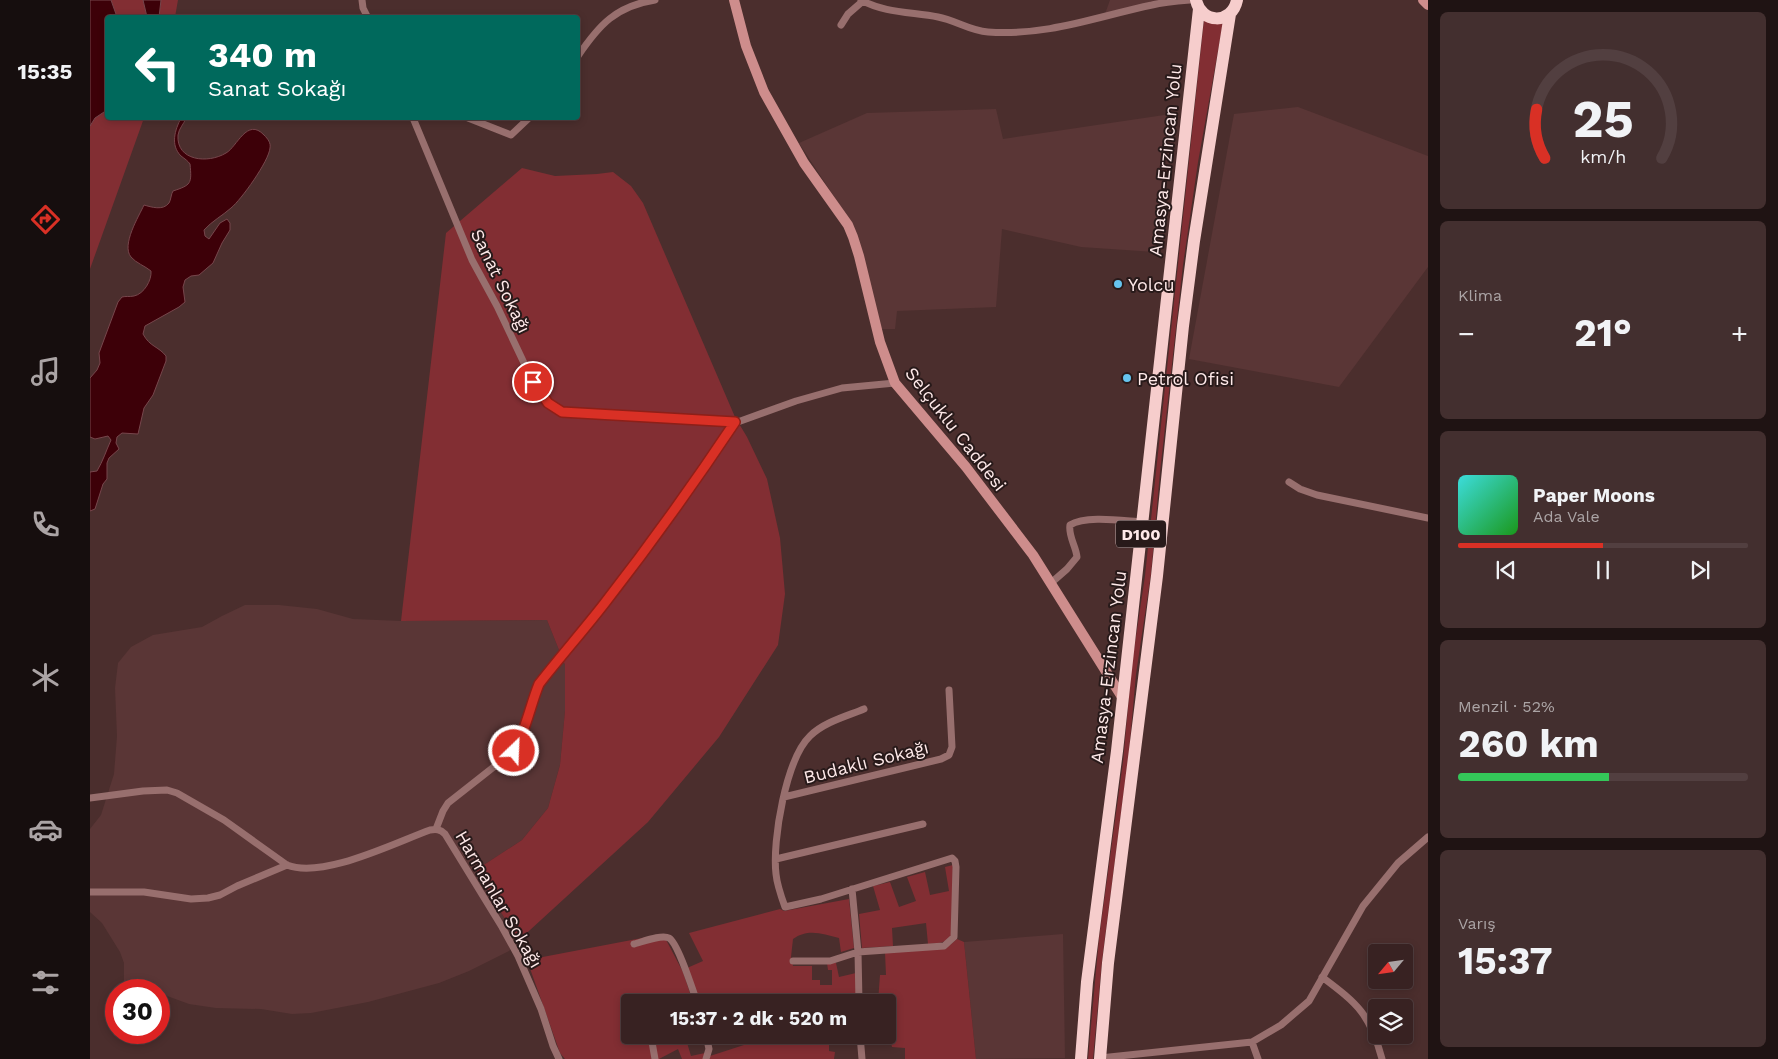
<!DOCTYPE html>
<html lang="tr">
<meta charset="utf-8">
<style>
:root{--surface:#382222;--page:#432f2f;--text:#f1f3f6;--muted:#aba4a5;--line:#523f40;--accent:#d93025}
body{margin:0;font-family:"Work Sans",sans-serif;background:var(--page);color:var(--text);height:100vh;display:flex;flex-direction:column;font-size:19px;white-space:nowrap}
*{box-sizing:border-box;margin:0}
p{font-size:16px;color:var(--muted)}
.icon{flex:none;width:28px;height:28px;fill:none;stroke:currentColor;stroke-width:2;stroke-linecap:round;stroke-linejoin:round}
.map{position:relative;flex:1;overflow:hidden}
.side{display:flex;flex-direction:column;gap:12px;padding:12px;background:#1f1313;width:350px}
.side>*{flex:none}
.hud{position:absolute;left:15px;top:15px;width:475px;height:105px;border-radius:5px;box-shadow:0 2px 8px #0003,0 0 0 1px var(--line);background:#00695c;color:#fff;overflow:hidden}
.needle{width:32px;rotate:241deg}
.buttons{position:absolute;left:1278px;top:944px;display:grid;gap:10px}
.buttons a{display:grid;place-items:center;width:45px;height:45px;border-radius:5px;background:var(--surface);box-shadow:0 2px 8px #0003,0 0 0 1px var(--line);font-size:25px}
.speed{position:absolute;left:15px;top:979px;display:flex;gap:10px;font-size:25px;font-weight:700;text-align:center}
.speed>*{display:grid;place-content:center;width:65px;height:65px;border-radius:50%;background:var(--surface);box-shadow:0 2px 8px #0003,0 0 0 1px var(--line);line-height:1}
.speed .limit{border:8px solid #d22;background:#fff;color:#111}
.pin{position:absolute;display:grid;place-items:center;width:42px;height:42px;color:#fff;margin:-21px;border:2px solid #fff;border-radius:50%;box-shadow:0 1px 5px #0007}
.me{position:absolute;width:55px;margin:-28px;rotate:24deg;stroke-linejoin:round;filter:drop-shadow(0 0 4px #0008)}
.turn{display:flex;align-items:center;gap:18px;height:105px;padding:0 20px;font-size:22px}
.turn .icon{width:65px;height:65px;stroke-width:2.5}
.turn b{display:block;font-size:35px;line-height:42px}
.big{font-size:38px;font-weight:700;line-height:1.1}
.side .tile{flex:1;display:flex;flex-direction:column;justify-content:center;gap:8px;min-width:0;padding:0 18px;border-radius:8px;background:var(--page)}
.side .dial{align-items:center;gap:0}
.dial svg{height:130px;overflow:visible;fill:none;stroke:var(--line);stroke-width:7;stroke-linecap:round;text-anchor:middle}
.dial text{fill:var(--text);stroke:none}
.song{display:flex;align-items:center;gap:15px}
.cover{width:60px;height:60px;border-radius:8px;background:linear-gradient(135deg,hsl(180 70% 55%),hsl(120 70% 35%))}
.played{height:5px;border-radius:2px;background:linear-gradient(90deg,var(--accent) 50%,var(--line) 50%)}
.keys{display:flex;justify-content:space-around;direction:ltr}
.heat{display:flex;justify-content:space-between;align-items:center;font-size:28px;direction:ltr}
.charge{height:8px;border-radius:4px;background:linear-gradient(90deg,#34c759 52%,var(--line) 0)}
.trip{position:absolute;left:531px;top:994px;width:275px;height:50px;border-radius:5px;background:var(--surface);box-shadow:0 2px 8px #0003,0 0 0 1px var(--line);font-weight:700;line-height:50px;text-align:center}
main{display:flex;flex:1;min-height:0}
.menu{display:flex;flex-direction:column;width:90px;justify-content:space-around;align-items:center;background:#160e0e;color:var(--muted)}
.menu .icon{width:35px;height:35px}
.menu .current{color:var(--accent)}
.menu b{font-size:22px;color:var(--text)}
.map>svg:first-child{display:block}
.built{fill:#5a3636}
.green{fill:#822e33}
.water{fill:#3d0008;stroke:#77464c}
.lines{fill:none;stroke-linecap:round;stroke-linejoin:round}
.street{stroke:#986f6e;stroke-width:7}
.secondary{stroke:#ce8d8c;stroke-width:10}
.highway{stroke:#f6cdcc;stroke-width:12}
.route-casing{stroke:#8d1f18;stroke-width:12}
.route{stroke:#d93025;stroke-width:9}
.poi-dot{fill:#66c4ef;stroke:#281a1a;stroke-width:2}
.labels{text-anchor:middle;dominant-baseline:central;stroke-width:4;stroke-linejoin:round;paint-order:stroke}
.shield{fill:#281a1a;stroke:#beabab;stroke-width:1}
.shield-label{font-size:16px;font-weight:bold;fill:#fee9e9}
.street-label{font-size:18px;fill:#fee9e9;stroke:#281a1a}
.poi-label{font-size:18px;fill:#fee9e9;stroke:#281a1a;text-anchor:start}
</style>
<main>
<nav class="menu">
<b>15:35</b>
<svg class="icon current" aria-label="directions" viewBox="0 0 24 24"><path d="M12 3l9 9-9 9-9-9zM9 14v-3h6M13 9l2 2-2 2"/></svg>
<svg class="icon" aria-label="music" viewBox="0 0 24 24"><path d="M9 18V5l10-2v13"/><circle cx="6" cy="18" r="3"/><circle cx="16" cy="16" r="3"/></svg>
<svg class="icon" aria-label="phone" viewBox="0 0 24 24"><path d="M5 4h4l2 5-3 2q2 4 5 5l2-3 5 2v4C11 20 4 13 5 4z"/></svg>
<svg class="icon" aria-label="climate" viewBox="0 0 24 24"><path d="M12 3v18M4 7l16 10M4 17L20 7"/></svg>
<svg class="icon" aria-label="car" viewBox="0 0 24 24"><path d="M5 17H2v-5l4-1 3-4h7l3 4 3 1v5h-3M9 17h6M6 11h13"/><circle cx="7" cy="17" r="2"/><circle cx="17" cy="17" r="2"/></svg>
<svg class="icon" aria-label="filters" viewBox="0 0 24 24"><path d="M4 7h16M4 17h16"/><circle cx="9" cy="7" r="2"/><circle cx="15" cy="17" r="2"/></svg>
</nav>
<div class="map">
<svg width="1338" height="1059" viewBox="0 0 1338 1059">
<rect width="100%" height="100%" fill="#4b2e2d"/>
<!-- built -->
<path class="built" d="M 1020,0 L 1072,0 L 1015,14 Z
M 1208,107 L 1338,156 L 1338,267 L 1249,387 L 1099,359 L 1144,114 Z
M 906,109 L 913,139 L 1081,114 L 1065,252 L 991,247 L 912,229 L 906,307 L 807,311 L 805,329 L 791,329 L 752,209 L 709,143 L 777,113 Z
M 155,605 L 189,605 L 227,609 L 263,619 L 311,621 L 457,620 L 475,665 L 475,711 L 470,765 L 458,808 L 432,840 L 386,870 L 428,941 L 419,951 L 379,971 L 349,983 L 278,1002 L 221,1013 L 202,1014 L 171,1009 L 126,1008 L 99,1004 L 69,993 L 69,990 L 60,990 L 34,983 L 34,963 L 30,952 L 12,923 L 0,912 L 0,829 L 11,815 L 24,774 L 27,736 L 25,688 L 28,663 L 41,647 L 63,635 L 112,627 L 132,616 Z
M 973,934 L 975,1058 L 886,1059 L 874,942 Z"/>
<!-- green -->
<path class="green" d="M 21,0 L 53,0 L 57,17 L 27,17 Z
M 71,0 L 88,0 L 85,17 L 69,18 Z
M 1114,19 L 1133,23 L 1108,162 L 1093,265 L 1070,472 L 1061,574 L 1046,674 L 1039,752 L 1012,961 L 1003,1059 L 998,1059 L 1009,938 L 1033,762 L 1042,663 L 1055,576 Z
M 17,110 L 18,118 L 54,118 L 0,269 L 0,126 L 5,118 Z
M 432,168 L 465,176 L 507,174 L 523,172 L 541,186 L 553,203 L 645,417 L 657,437 L 677,479 L 690,538 L 695,594 L 688,645 L 629,737 L 558,822 L 428,941 L 386,870 L 432,840 L 458,808 L 470,765 L 475,711 L 475,665 L 457,620 L 311,621 L 356,233 Z
M 863,865 L 862,934 C 857,944 847,943 838,944 L 836,923 L 802,928 L 803,946 L 772,948 L 769,914 L 790,910 L 783,886 L 800,882 L 809,907 L 826,901 L 817,877 L 835,872 L 840,895 L 859,891 L 855,867 Z
M 759,899 L 764,948 L 751,952 L 749,938 C 733,934 718,928 703,939 L 701,957 L 703,966 L 722,966 L 722,980 L 730,980 L 730,985 L 742,985 L 742,970 L 738,970 L 737,963 L 746,963 L 749,977 L 766,973 L 766,1002 L 609,1002 L 597,968 L 613,961 L 599,933 L 690,909 L 694,911 Z
M 573,934 L 593,972 L 603,1002 L 540,1002 L 540,1035 L 598,1035 L 595,1036 L 601,1056 L 615,1053 L 613,1059 L 592,1059 L 588,1049 L 569,1059 L 475,1059 L 470,1053 L 437,960 Z
M 867,939 L 874,942 L 886,1059 L 815,1059 L 815,1048 L 802,1047 L 800,1038 L 774,1038 L 774,1035 L 798,1035 L 798,1018 L 799,1017 L 798,1002 L 788,1002 L 790,975 L 796,975 L 795,952 L 860,945 Z
M 655,1035 L 749,1035 L 749,1037 L 739,1036 L 739,1051 L 745,1052 L 744,1059 L 620,1059 L 620,1056 L 657,1044 Z"/>
<!-- water -->
<path class="water" d="M 0,0 L 21,0 L 27,17 L 18,18 L 17,110 L 5,118 L 0,126 Z
M 53,0 L 71,0 L 69,17 L 57,17 Z
M 91,118 L 96,118 C 94,124 89,128 88,135 C 86,161 118,164 136,153 C 147,147 157,117 174,135 C 178,139 181,143 180,148 C 179,161 151,200 141,208 C 132,216 122,221 114,230 L 115,236 L 119,239 L 130,223 L 137,219 L 140,223 L 140,230 L 132,243 L 123,263 L 109,275 L 101,276 L 95,280 L 93,287 L 95,302 L 89,307 L 55,326 L 53,334 C 60,347 68,346 76,356 L 76,361 L 63,395 L 54,408 L 48,434 L 32,433 L 27,437 L 26,443 L 29,449 L 19,458 L 17,463 L 17,479 L 13,484 L 5,509 L 0,511 L 0,472 L 7,471 C 13,461 16,451 21,440 L 18,436 L 5,439 L 0,437 L 0,378 L 7,370 L 10,363 L 9,353 L 28,302 L 32,297 C 36,296 39,297 44,296 C 54,294 62,280 61,271 C 55,266 46,263 41,257 C 31,245 49,216 54,205 C 61,207 73,211 79,203 C 81,200 81,194 83,191 C 101,185 102,184 100,164 C 98,161 95,159 91,156 C 80,145 85,130 91,118 Z"/>
<g class="lines">
<!-- street -->
<path class="street" d="M 272,0 L 273,8 L 278,18
M 771,0 C 794,13 822,12 848,17 C 865,20 880,31 898,32 C 958,36 1005,17 1062,5 C 1074,2 1087,1 1100,0
M 751,25 L 758,14 L 774,0
M 488,56 C 509,25 526,6 565,0
M 323,118 L 382,260 L 407,306 L 443,382 L 458,403 L 472,412 L 645,423 L 706,401 L 752,388 L 805,383
M 378,118 L 421,135 L 439,118
M 1199,482 L 1210,489 L 1227,495 L 1338,518
M 961,583 L 977,569 L 987,557 C 986,546 978,536 980,525 C 996,515 1034,521 1053,522
M 694,797 L 851,759 L 859,755 L 862,747 L 859,690
M 0,798 L 53,791 L 77,790 L 87,793 L 134,820 L 197,865 C 233,879 304,843 340,830 C 346,829 350,829 355,834 L 412,927 L 428,956 L 451,1009 L 463,1046 L 469,1059
M 346,829 L 353,811 L 358,803 L 424,751 L 432,737 L 444,696 L 449,684 C 470,657 493,631 514,604 C 559,545 603,485 645,423
M 686,859 L 833,824
M 762,889 L 768,952 L 769,1002
M 0,892 L 54,892 L 101,899 L 118,898 L 130,895 L 147,886 L 197,865
M 544,944 C 552,942 572,934 579,938 C 588,943 603,991 607,1002
M 703,961 L 740,961 L 768,952 L 854,946 L 864,937 L 866,867 L 865,861 L 862,858 L 731,899 L 695,907 C 691,896 687,885 686,874 C 682,841 696,759 720,736 C 734,722 757,716 774,709
M 1232,977 C 1268,1004 1280,1014 1292,1059
M 616,1035 L 619,1049 L 616,1059
M 770,1035 L 772,1059
M 562,1042 L 565,1059
M 1162,1042 L 1168,1059
M 1010,1058 L 1162,1042 L 1191,1025 L 1219,1001 L 1273,906 L 1308,863 L 1338,837"/>
<!-- secondary -->
<path class="secondary" d="M 644,0 L 656,46 L 674,92 L 714,163 L 758,225 L 763,237 L 769,256 L 790,342 L 805,383 L 876,467 L 943,555 L 1032,697
M 1333,0 L 1338,5"/>
<!-- highway -->
<path class="highway" d="M 1106,0 C 1111,24 1142,25 1147,0
M 991,1059 L 997,982 L 1027,751 L 1109,9
M 1010,1059 L 1018,963 L 1067,576 L 1093,326 L 1104,241 L 1140,14"/>
</g>
<g class="lines">
<defs>
<path id="route" d="M 424,751 C 436,730 440,706 449,684 C 470,657 493,631 514,604 C 560,545 603,485 645,422 L 472,412 L 458,403 L 443,382"/>
</defs>
<!-- route casing -->
<use href="#route" class="route-casing"/>
<!-- route -->
<use href="#route" class="route"/>
</g>
<!-- markers -->
<g class="poi-dot">
<circle cx="1028" cy="284" r="5"/>
<circle cx="1037" cy="378" r="5"/>
</g>
<g class="labels">
<!-- shield labels -->
<rect class="shield" x="1026" y="520.5" width="50" height="27" rx="4"/>
<g class="shield-label">
<text x="1051" y="534">D100</text>
</g>
<!-- street labels -->
<g class="street-label">
<text transform="translate(1075 160) rotate(-84)">Amasya-Erzincan Yolu</text>
<text transform="translate(411 281) rotate(64)">Sanat Sokağı</text>
<text transform="translate(866 429) rotate(52)">Selçuklu Caddesi</text>
<text transform="translate(1018 667) rotate(-83)">Amasya-Erzincan Yolu</text>
<text transform="translate(776 762) rotate(-14)">Budaklı Sokağı</text>
<text transform="translate(409 899) rotate(60)">Harmanlar Sokağı</text>
</g>
<!-- poi labels -->
<g class="poi-label">
<text x="1038" y="284">Yolcu</text>
<text x="1047" y="378">Petrol Ofisi</text>
</g>
</g>
</svg>
<div class="buttons">
<a><svg class="needle" viewBox="-14 -14 28 28"><path d="M0-13l5 13h-10z" fill="#e53935"/><path d="M0 13l5-13h-10z" fill="#aba4a5"/></svg></a>
<a><svg class="icon" aria-label="layers" viewBox="0 0 24 24"><path d="M12 4l9 5-9 5-9-5zM3 14l9 5 9-5"/></svg></a>
</div>
<div class="speed"><div class="limit">30</div></div>
<div class="pin" style="left:443px;top:382px;background:#d93025"><svg class="icon" aria-label="arrive" viewBox="0 0 24 24"><path d="M6 21V4h12l-3 4 3 4H6"/></svg></div>
<svg class="me" style="left:424px;top:751px" viewBox="-20 -20 40 40"><circle r="17" fill="#d93025" stroke="#fff" stroke-width="3"/><path d="M0-11L8 9 0 5-8 9z" fill="#fff"/></svg>
<div class="trip">15:37 · 2 dk · 520 m</div>
<div class="hud">
<div class="turn"><svg class="icon" aria-label="left" viewBox="0 0 24 24"><path d="M17 20v-9H6M10 6l-5 5 5 5"/></svg><div><b>340 m</b>Sanat Sokağı</div></div>
</div>
</div>
<section class="side">
<div class="tile dial"><svg viewBox="0 0 100 80">
<path d="M14 69A42 42 0 1 1 86 69"/>
<path d="M14 69A42 42 0 0 1 9 39" stroke="#d93025"/>
<text x="50" y="56" font-size="32" font-weight="700">25</text>
<text x="50" y="72" font-size="11">km/h</text>
</svg></div>
<div class="tile"><p>Klima</p>
<div class="heat"><a>−</a><b class="big">21°</b><a>+</a></div>
</div>
<div class="tile">
<div class="song"><i class="cover"></i><div><b>Paper Moons</b><p>Ada Vale</p></div></div>
<div class="played"></div>
<div class="keys"><svg class="icon" aria-label="previous" viewBox="0 0 24 24"><path d="M18 5L8 12l10 7zM5 5v14"/></svg><svg class="icon" aria-label="pause" viewBox="0 0 24 24"><path d="M8 5v14M16 5v14"/></svg><svg class="icon" aria-label="next" viewBox="0 0 24 24"><path d="M6 5l10 7-10 7zM19 5v14"/></svg></div>
</div>
<div class="tile"><p>Menzil · 52%</p><b class="big">260 km</b><div class="charge"></div></div>
<div class="tile"><p>Varış</p><b class="big">15:37</b></div>
</section>
</main>
